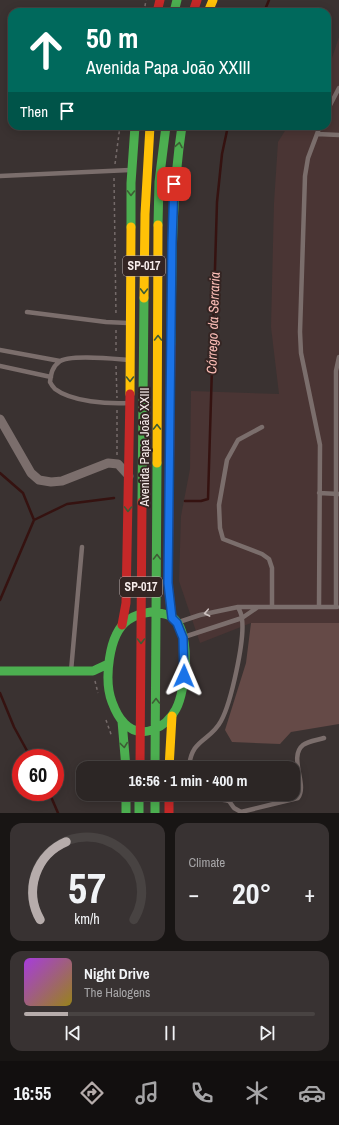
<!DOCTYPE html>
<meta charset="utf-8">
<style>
:root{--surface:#2c2625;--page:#383232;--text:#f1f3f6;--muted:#a6a5a7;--line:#484342;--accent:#b6acab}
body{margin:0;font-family:"Archivo Narrow",sans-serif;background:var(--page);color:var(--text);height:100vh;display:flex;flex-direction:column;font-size:15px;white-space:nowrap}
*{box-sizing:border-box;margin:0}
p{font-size:13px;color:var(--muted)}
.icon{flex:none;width:22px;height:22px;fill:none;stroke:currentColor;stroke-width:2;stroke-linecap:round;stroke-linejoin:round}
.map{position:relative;height:813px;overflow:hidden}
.side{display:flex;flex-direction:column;gap:10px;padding:10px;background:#181514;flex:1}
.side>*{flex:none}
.banner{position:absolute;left:8px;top:8px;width:323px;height:122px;border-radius:12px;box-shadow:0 2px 10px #0003,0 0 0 1px var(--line);background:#00695c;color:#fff;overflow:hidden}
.speed{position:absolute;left:12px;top:749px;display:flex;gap:8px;font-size:20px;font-weight:700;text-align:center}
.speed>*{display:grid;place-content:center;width:52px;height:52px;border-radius:50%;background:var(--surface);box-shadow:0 2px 10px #0003,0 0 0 1px var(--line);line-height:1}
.speed .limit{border:6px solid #d22;background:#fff;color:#111}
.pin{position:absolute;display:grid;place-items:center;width:34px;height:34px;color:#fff;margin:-17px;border-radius:8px;box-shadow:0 2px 6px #0006}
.me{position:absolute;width:44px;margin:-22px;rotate:1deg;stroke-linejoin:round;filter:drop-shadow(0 0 3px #0008)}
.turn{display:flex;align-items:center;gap:14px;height:84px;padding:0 12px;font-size:18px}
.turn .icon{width:52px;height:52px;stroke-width:2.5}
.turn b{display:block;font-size:28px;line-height:34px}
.then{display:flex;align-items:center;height:38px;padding:0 12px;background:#0003;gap:8px;font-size:15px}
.big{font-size:30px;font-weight:800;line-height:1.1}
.side .card{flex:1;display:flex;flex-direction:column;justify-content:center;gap:6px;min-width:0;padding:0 14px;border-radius:12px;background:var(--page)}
.side .dial{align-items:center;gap:0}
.dial svg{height:104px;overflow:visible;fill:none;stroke:var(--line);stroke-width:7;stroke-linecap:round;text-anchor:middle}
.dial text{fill:var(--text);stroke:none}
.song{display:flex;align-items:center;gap:12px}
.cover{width:48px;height:48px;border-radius:6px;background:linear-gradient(135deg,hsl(280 70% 55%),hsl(50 70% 35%))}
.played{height:4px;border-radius:2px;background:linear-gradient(90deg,var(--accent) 15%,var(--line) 15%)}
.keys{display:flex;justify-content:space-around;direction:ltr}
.heat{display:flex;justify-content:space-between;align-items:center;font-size:22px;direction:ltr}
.side .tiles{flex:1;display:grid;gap:10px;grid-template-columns:1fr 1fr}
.card:last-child{grid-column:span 2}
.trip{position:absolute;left:76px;top:761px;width:224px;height:40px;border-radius:12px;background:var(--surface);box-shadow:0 2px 10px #0003,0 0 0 1px var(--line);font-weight:800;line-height:40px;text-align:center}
.dock{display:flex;height:64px;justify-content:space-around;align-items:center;background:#120f0f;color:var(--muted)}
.dock .icon{width:28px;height:28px}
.dock .current{color:var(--accent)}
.dock b{font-size:18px;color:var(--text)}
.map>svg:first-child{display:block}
.built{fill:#4a3534}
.green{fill:#654a47}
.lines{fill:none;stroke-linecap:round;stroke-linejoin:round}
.stream{stroke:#351210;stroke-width:2.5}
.path{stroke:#756b6a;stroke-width:1.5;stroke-dasharray:3 3;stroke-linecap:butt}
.lane{stroke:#7b6e6c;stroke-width:4.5}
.street{stroke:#7b6e6c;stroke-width:9}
.fast{stroke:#4caf50;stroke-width:9}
.slow{stroke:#ffc107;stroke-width:9}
.jam{stroke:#c62828;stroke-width:9}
.oneway{stroke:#3e5c35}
.oneway2{stroke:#ccc1bf}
.route-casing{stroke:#114b97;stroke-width:10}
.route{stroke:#1a73e8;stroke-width:7}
.labels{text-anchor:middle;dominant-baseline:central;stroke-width:4;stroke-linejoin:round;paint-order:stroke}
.shield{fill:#342523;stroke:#bdb1b0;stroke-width:1}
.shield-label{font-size:12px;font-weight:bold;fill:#f8edec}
.street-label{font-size:13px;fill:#f8edec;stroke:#342523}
.water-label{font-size:14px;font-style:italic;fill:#fcbdb6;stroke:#342523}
</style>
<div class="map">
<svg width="339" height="813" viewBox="0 0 339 813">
<rect width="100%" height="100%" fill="#3a3231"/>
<!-- built -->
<path class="built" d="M 339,37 L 339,623 L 251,623 L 200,643 L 179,581 L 181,516 L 190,469 L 191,391 L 279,394 L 271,327 L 274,203 L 278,142 L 288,126 L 327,126 L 327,66 L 331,61 Z"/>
<!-- green -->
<path class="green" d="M 251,623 L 339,623 L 339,724 L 291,732 L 280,744 L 232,742 L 225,730 L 246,663 Z"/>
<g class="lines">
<!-- stream -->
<path class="stream" d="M 264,12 L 269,0
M 0,473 L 23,493 L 34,520 L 0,600
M 185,501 L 201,501 L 208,499 L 217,202 L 222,154 L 228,126
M 34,520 L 67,504 L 114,498
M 0,693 L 14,727 L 31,758
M 49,792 L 58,813"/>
<!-- path -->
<path class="path" d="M 144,12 L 146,0
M 115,164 L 120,126
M 114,178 L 116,316
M 116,330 L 116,354
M 116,366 L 117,398
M 117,410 L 117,456
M 95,681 L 98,693
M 106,720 L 112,737"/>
<!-- lane -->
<path class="lane" d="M 327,111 L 339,88
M 317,134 L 339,135
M 0,176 L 130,170
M 27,312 L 106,322 L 128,323
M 0,350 L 60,361
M 128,360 C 115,359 68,354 59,362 C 52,367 51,374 50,382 C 51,384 53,387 55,389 C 72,402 108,404 129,403
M 0,366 L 51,377
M 262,427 L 238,440 L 227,460 L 219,505 L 220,528 L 223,539 L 262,554 L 269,559 L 272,568 L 272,607
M 319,493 L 339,494
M 319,607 L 320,445 L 301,353 L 300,332 L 305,176 L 308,158 L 320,126
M 336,607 L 336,371 L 339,357
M 179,622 L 200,615 L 238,607 L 337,607
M 184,637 L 242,618 L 258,607
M 71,671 L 82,547
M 189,768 C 191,738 210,742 221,721 C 231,703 245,640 242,619 C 242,615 240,611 238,607
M 190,794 C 199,803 217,797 229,801 L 234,808 L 241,812 L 298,798 C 308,785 288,757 303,745 C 308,741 318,740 324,738"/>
<!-- street -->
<path class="street" d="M 0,419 L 31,473 L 39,480 L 51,482 L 62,481 L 108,463 L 118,464 L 129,476"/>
<!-- fast -->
<path class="fast" d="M 174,12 L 177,0
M 158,225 L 159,182 L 166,126
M 131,227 L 131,183 L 135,126
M 171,344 C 172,271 171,198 182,126
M 142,502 L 144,298
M 151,612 C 157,613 166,613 172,617 C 192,631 186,690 176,709 C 166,728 141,741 124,723 C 118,717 115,710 112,702 C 104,681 108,634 128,620 C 135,615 143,613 151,612 Z
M 0,671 L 93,671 L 108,664
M 122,721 L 126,768
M 155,768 L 157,463
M 126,794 L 126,813
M 139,794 L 139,813
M 155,794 L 155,813"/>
<!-- slow -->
<path class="slow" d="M 208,12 L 213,0
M 144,298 L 145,214 L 150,126
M 130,394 L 131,227
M 157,463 L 158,225
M 169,768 L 172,716"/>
<!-- jam -->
<path class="jam" d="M 157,12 L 160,0
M 193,12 L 197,0
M 171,344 L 168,583 L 172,618
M 122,625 L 126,603 L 130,394
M 140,768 L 142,502
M 169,794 L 169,813"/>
</g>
<!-- one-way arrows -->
<defs><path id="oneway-chevron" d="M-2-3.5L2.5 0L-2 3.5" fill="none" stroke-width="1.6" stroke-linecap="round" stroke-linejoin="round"/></defs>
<g class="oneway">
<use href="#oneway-chevron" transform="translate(179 145) rotate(-80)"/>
<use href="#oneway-chevron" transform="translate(131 193) rotate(91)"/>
<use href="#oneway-chevron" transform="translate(144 291) rotate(91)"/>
<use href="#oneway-chevron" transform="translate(158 338) rotate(-90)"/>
<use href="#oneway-chevron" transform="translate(130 379) rotate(90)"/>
<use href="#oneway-chevron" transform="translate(157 427) rotate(-90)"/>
<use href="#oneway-chevron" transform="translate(128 509) rotate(91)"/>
<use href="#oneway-chevron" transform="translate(157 557) rotate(-90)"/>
<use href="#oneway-chevron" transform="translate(141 641) rotate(90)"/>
<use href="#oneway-chevron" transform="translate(156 701) rotate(-90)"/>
<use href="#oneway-chevron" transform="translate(124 745) rotate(83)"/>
</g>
<use class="oneway2" href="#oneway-chevron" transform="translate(207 613) rotate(169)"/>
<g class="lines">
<defs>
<path id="route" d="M 174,184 L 172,242 L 168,583 L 172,618 L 177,623 L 183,638 L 184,676"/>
</defs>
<!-- route casing -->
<use href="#route" class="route-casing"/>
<!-- route -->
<use href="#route" class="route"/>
</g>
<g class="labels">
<!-- shield labels -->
<g class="shield">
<rect x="123" y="256" width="42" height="20" rx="3"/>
<rect x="120" y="577" width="42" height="20" rx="3"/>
</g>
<g class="shield-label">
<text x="144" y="266">SP-017</text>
<text x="141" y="587">SP-017</text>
</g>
<!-- street labels -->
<g class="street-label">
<text transform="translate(144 447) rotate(-90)">Avenida Papa João XXIII</text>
</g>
<!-- water labels -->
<g class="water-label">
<text transform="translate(213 323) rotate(-88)">Córrego da Serraria</text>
</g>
</g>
</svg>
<div class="speed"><div class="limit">60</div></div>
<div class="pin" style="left:174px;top:184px;background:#d93025"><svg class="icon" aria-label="arrive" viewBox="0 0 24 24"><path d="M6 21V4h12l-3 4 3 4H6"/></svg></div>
<svg class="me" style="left:184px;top:676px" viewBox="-20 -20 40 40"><path d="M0-17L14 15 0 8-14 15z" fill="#1a73e8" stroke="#fff" stroke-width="4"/></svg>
<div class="trip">16:56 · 1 min · 400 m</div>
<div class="banner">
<div class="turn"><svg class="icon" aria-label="ahead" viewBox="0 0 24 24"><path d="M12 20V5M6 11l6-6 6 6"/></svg><div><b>50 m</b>Avenida Papa João XXIII</div></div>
<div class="then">Then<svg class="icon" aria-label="arrive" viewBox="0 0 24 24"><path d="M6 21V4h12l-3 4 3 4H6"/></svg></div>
</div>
</div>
<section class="side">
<div class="tiles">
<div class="card dial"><svg viewBox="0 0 100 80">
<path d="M14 69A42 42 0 1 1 86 69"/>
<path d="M14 69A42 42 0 0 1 34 9" stroke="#b6acab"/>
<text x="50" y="56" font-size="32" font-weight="700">57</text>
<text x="50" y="72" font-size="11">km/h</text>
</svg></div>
<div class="card"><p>Climate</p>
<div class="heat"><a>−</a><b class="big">20°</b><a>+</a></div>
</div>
<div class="card">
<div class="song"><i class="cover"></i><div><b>Night Drive</b><p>The Halogens</p></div></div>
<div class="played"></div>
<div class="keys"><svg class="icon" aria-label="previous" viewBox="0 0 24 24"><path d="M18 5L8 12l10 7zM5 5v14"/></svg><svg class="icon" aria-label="pause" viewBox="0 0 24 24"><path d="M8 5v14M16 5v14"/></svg><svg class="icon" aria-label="next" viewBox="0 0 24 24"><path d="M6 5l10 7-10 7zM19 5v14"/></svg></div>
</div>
</div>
</section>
<nav class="dock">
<b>16:55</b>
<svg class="icon current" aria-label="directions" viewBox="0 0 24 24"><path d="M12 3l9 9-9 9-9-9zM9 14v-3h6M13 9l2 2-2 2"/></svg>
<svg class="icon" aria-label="music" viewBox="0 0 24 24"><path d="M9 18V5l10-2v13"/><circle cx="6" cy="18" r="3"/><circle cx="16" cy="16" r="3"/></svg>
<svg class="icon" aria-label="phone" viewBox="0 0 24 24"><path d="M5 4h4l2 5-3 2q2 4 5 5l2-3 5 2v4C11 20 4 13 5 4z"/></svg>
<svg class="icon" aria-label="climate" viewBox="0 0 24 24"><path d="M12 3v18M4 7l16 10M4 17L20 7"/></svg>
<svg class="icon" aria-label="car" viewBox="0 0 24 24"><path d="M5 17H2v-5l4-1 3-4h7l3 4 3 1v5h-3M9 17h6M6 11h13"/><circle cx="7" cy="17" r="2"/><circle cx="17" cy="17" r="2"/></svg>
</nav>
